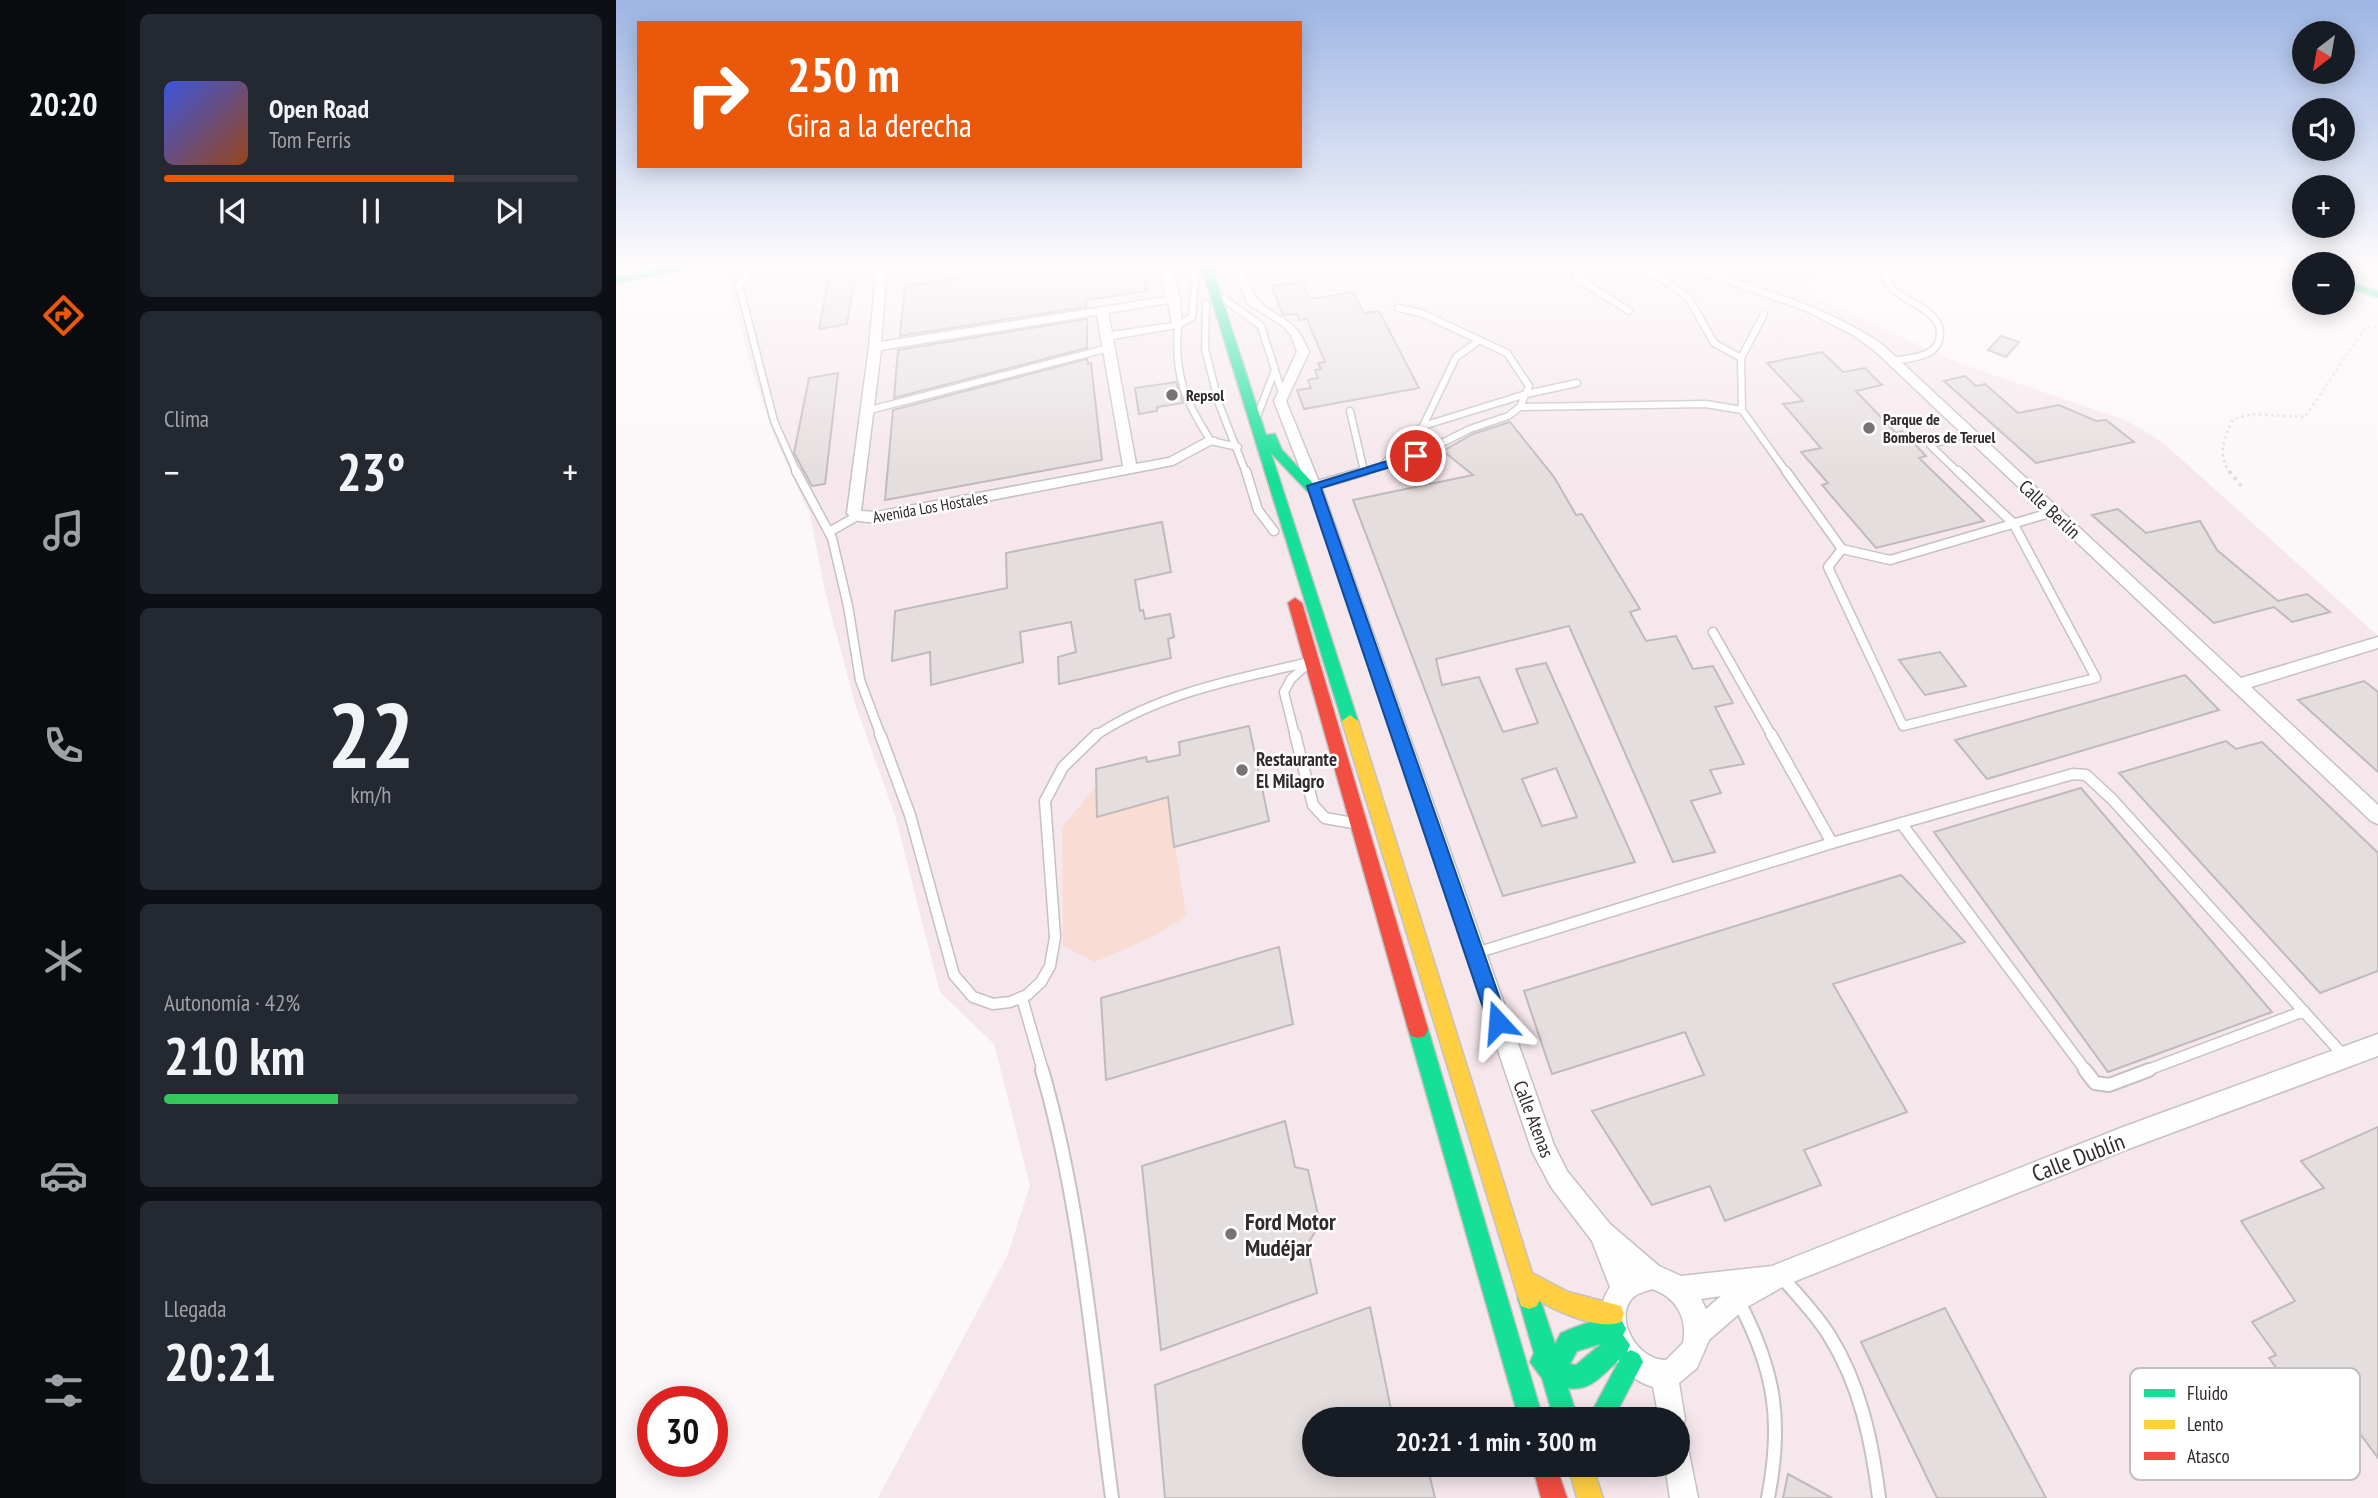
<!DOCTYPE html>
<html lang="es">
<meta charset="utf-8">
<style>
:root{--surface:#171b24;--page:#242831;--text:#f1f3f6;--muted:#9ea1a6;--line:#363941;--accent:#ea580c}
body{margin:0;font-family:"PT Sans Narrow",sans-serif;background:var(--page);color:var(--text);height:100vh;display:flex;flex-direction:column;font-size:26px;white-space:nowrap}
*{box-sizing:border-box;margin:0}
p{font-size:23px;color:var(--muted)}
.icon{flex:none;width:38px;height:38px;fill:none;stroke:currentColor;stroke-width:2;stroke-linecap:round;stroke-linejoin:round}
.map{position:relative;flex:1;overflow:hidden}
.side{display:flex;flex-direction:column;gap:14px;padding:14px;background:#0d0f14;width:490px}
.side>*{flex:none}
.guide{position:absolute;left:21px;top:21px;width:665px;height:147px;border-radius:0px;box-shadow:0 4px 18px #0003;background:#ea580c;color:#fff;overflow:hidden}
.needle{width:46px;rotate:211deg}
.fabs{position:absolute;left:1676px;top:21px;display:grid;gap:14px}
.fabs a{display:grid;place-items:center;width:63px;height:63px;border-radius:50%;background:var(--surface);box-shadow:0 4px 18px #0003;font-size:35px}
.speed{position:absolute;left:21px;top:1386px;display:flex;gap:14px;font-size:35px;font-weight:700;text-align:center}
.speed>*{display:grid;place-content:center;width:91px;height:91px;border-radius:50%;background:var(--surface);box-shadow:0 4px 18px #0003;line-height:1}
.speed .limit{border:10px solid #d22;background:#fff;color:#111}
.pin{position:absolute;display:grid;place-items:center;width:60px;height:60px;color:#fff;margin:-30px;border:4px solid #fff;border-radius:50%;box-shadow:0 2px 7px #0007}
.me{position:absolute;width:77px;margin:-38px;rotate:341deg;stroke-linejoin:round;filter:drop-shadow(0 0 5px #0008)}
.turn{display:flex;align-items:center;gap:24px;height:147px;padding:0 35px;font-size:32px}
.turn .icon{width:91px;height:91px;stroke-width:2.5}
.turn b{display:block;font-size:49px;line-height:60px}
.big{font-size:52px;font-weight:600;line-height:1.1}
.side .card{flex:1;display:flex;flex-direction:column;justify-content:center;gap:10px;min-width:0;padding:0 24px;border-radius:10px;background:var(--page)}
.side .dial{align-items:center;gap:0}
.dial b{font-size:91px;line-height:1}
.song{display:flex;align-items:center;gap:21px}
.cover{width:84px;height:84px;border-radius:10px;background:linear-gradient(135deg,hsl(230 70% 55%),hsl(20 70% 35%))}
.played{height:7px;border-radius:4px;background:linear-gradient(90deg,var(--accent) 70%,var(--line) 70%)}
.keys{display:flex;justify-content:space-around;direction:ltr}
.heat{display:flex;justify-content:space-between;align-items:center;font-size:38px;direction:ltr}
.charge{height:10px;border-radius:5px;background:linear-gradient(90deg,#34c759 42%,var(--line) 0)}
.trip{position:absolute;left:686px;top:1407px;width:388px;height:70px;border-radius:35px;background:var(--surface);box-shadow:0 4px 18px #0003;font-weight:600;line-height:70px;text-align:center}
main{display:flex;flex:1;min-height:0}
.tabs{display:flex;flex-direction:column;width:126px;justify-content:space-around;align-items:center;background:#090b0e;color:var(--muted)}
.tabs .icon{width:49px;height:49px}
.tabs .current{color:var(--accent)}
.tabs b{font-size:32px;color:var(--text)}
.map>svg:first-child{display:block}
.built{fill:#f5e7ec;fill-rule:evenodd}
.green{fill:#f9dcd4}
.building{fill:#e5dedf;stroke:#c0babb;stroke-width:2;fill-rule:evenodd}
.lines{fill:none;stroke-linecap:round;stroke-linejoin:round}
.lane-far3-casing{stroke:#c6c1c3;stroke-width:9}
.lane-far2-casing{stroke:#c6c1c3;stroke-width:11}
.lane-far1-casing{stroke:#c6c1c3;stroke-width:13}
.lane-casing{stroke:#c6c1c3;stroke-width:16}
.street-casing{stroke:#c6c1c3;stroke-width:3}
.fast-casing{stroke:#c6c1c3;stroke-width:3}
.slow-casing{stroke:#c6c1c3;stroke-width:3}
.jam-casing{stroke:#c6c1c3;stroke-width:3}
.path-far1{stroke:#dfdedf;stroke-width:2.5;stroke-dasharray:2.5 3.5;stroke-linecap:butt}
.path{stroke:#dfdedf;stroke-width:3.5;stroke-dasharray:3.5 4.5;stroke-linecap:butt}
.lane-far3{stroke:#fffefe;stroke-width:6}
.lane-far2{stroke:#fffefe;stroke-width:8}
.lane-far1{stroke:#fffefe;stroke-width:10}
.lane{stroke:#fffefe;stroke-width:12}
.street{fill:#fffefe;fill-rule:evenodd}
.fast{fill:#16e098;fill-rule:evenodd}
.slow{fill:#ffcf43;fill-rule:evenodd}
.jam{fill:#f24e42;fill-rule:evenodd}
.route{fill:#1a73e8;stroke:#114b97;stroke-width:2}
.poi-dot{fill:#787274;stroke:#fff;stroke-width:2.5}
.labels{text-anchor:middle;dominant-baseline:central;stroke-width:5;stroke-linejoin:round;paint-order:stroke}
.far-poi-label{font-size:16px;font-weight:bold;fill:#312a2c;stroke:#fff;text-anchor:start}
.far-street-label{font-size:16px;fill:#312a2c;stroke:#fff}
.street-label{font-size:19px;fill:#312a2c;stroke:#fff}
.poi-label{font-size:19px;font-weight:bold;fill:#312a2c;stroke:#fff;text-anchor:start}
.near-street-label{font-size:23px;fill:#312a2c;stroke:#fff}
.near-poi-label{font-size:23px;font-weight:bold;fill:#312a2c;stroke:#fff;text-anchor:start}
.key{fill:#fff;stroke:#c1bfc0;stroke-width:2}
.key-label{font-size:19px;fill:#312a2c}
</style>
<main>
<nav class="tabs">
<b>20:20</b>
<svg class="icon current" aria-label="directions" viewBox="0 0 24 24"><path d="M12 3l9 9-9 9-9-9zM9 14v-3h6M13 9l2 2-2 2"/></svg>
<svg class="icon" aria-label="music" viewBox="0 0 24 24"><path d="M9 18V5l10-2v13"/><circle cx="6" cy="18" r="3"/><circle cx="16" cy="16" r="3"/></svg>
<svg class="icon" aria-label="phone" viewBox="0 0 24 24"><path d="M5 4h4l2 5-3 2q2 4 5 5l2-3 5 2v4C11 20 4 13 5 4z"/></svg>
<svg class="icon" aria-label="climate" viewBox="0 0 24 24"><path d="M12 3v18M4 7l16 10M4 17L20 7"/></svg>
<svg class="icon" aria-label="car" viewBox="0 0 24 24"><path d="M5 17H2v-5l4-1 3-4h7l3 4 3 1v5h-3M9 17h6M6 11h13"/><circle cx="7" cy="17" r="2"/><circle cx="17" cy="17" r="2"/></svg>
<svg class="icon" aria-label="filters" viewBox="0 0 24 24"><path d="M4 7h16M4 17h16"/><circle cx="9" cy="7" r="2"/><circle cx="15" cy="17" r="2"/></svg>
</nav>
<section class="side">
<div class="card">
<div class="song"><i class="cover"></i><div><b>Open Road</b><p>Tom Ferris</p></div></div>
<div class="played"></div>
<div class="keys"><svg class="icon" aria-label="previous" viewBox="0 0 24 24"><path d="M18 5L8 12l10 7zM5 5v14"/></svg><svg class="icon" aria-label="pause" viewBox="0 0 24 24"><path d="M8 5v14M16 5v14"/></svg><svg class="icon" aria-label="next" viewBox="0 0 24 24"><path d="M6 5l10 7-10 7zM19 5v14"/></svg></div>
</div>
<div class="card"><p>Clima</p>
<div class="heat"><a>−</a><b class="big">23°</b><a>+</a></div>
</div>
<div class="card dial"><b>22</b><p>km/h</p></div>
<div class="card"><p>Autonomía · 42%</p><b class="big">210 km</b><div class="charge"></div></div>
<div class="card"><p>Llegada</p><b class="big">20:21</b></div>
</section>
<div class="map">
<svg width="1762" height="1498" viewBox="0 0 1762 1498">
<rect width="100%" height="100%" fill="#fcf7f9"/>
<!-- built -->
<path class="built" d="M 164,265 L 1206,265 L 1209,271 L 1186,290 L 1340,362 L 1509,420 L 1545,441 L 1762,636 L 1762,1498 L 262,1498 L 392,1254 L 414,1185 L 378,1044 L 324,992 L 279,815 L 239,704 L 209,591 L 194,514 L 159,438 L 135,368 L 111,273 ZM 698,1419 L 1062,1419 L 1062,1465 L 698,1465 Z"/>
<!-- green -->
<path class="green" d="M 480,787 L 481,817 L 552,798 L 570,916 L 538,936 L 479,962 L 447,946 L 446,827 Z"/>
<!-- building -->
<path class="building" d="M 420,265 L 526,265 L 531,291 L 470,300 L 470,307 L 284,336 L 289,286 Z
M 240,270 L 231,324 L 203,329 L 214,273 Z
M 687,282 L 693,299 L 737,292 L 748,313 L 763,311 L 803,388 L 688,409 L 681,390 L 695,388 L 692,380 L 702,378 L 699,370 L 705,369 L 702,363 L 709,362 L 691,319 L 683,320 L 681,314 L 667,315 L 656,286 Z
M 471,319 L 471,348 L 278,398 L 282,350 Z
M 1385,336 L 1403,342 L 1390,357 L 1372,350 Z
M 1206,352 L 1227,372 L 1249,368 L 1266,385 L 1240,391 L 1280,433 L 1286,431 L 1310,456 L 1303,458 L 1368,521 L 1260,548 L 1206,485 L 1212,483 L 1185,452 L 1205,448 L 1167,404 L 1187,401 L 1151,363 Z
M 471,359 L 472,364 L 475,363 L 486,460 L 269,500 L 277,410 Z
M 222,373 L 209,484 L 196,486 L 178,453 L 193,378 Z
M 1349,376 L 1360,386 L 1369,384 L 1402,413 L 1443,405 L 1480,421 L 1490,420 L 1518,442 L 1420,463 L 1328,381 Z
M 560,382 L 567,403 L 541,407 L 541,411 L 523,414 L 519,388 Z
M 894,422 L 938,477 L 960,515 L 966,514 L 1024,609 L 1014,612 L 1030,641 L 1060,636 L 1077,669 L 1097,666 L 1117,703 L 1099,707 L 1128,764 L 1094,770 L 1105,793 L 1075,801 L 1099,852 L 1057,862 L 953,626 L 820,659 L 826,685 L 863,677 L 887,732 L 922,723 L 900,669 L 930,663 L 1019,862 L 887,896 L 737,500 L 857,475 L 827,451 L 857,434 ZM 940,768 L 961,817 L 926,826 L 906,779 Z
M 1502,509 L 1530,533 L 1584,521 L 1601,550 L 1662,601 L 1691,594 L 1714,612 L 1676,622 L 1658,607 L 1598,623 L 1476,515 Z
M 546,522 L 555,572 L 519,580 L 524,611 L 527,610 L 529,619 L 554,614 L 558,637 L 552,639 L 555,658 L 443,684 L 442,657 L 460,652 L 455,622 L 404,632 L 407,662 L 315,685 L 314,652 L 276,661 L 279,611 L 391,588 L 390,553 Z
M 1324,652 L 1350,686 L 1309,695 L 1283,660 Z
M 1569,675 L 1603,710 L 1371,779 L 1339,740 Z
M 1748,681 L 1762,692 L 1762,772 L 1682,700 Z
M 633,726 L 653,821 L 558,847 L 552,797 L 481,817 L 480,769 L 530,757 L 531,762 L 564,755 L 563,742 Z
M 1610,741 L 1620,749 L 1646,742 L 1762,853 L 1762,971 L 1704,993 L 1503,773 Z
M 1465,788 L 1656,1012 L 1492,1072 L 1318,832 Z
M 1285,875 L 1349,942 L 1217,984 L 1291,1112 L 1188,1150 L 1205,1185 L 1109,1221 L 1094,1186 L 1036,1205 L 976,1111 L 1088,1075 L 1069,1032 L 936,1074 L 908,991 Z
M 663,947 L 677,1024 L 490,1080 L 485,998 Z
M 669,1121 L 679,1167 L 692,1170 L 704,1224 L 691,1245 L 701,1293 L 545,1350 L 526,1166 Z
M 1762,1127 L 1762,1458 L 1742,1431 L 1717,1445 L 1653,1358 L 1660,1355 L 1636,1322 L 1679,1301 L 1625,1221 L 1708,1188 L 1685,1161 Z
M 754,1307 L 777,1419 L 698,1419 L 698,1465 L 811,1465 L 819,1498 L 549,1498 L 539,1385 Z
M 1329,1308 L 1430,1498 L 1321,1498 L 1245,1342 Z
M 1172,1474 L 1216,1498 L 1167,1498 Z"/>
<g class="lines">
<defs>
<path id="lane-far3" d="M 137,265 L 123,285 L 158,421 L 181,473
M 575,265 L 579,281 L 576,317 L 562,325 C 558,374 568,400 595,441 L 622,447
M 965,265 L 959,277 L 1013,311
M 1006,265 L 1042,276 L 1072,297 L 1098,343 L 1125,358
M 1270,265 C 1269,273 1269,280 1274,286 C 1285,299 1303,303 1315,315 C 1321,320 1324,327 1324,334 C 1324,358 1293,358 1276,361
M 607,298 L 645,326 L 659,370 L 642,414
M 590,303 L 589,349 L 603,404 L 630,473
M 1148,314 L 1125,358 L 1126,410 L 1171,473
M 659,370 L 666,394
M 904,407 L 1090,404 L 1126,410
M 250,411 L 493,348
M 734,411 L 748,471
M 807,426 L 840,357 L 864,340
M 768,464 L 807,426 L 910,394 L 961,383
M 743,473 L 800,456 L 854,429 L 892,416 L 904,407 L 913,386 L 891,353 L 805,313 L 782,308
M 1343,473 L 1314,445 L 1354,433"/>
<path id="lane-far2" d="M 180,471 L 216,538 L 232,606 L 244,680 L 265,736
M 630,471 L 642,510 L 658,531
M 1170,471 L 1226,549 L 1274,560 L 1437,512
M 698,486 L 749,471
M 213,532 L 243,515
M 1226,549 L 1212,567 L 1287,726 L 1480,678 L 1397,523 L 1342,471
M 1097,632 L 1156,736
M 479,736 C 544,693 619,679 694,662
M 679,736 L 668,692 L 675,679 L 694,662"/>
<path id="lane-far1" d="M 264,734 L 294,815 L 338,975 L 357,997 L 377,1004 L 394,1002 L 411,995 L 425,982 L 434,966 L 439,937 L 429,801 L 447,767 L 481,734
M 679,734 L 697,805 L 709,818 L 737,823
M 1155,734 L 1216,843
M 1285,823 L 1470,1071
M 860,953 L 1216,843 L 1457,774 L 1470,775 L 1496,799 L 1728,1056
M 406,998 L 427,1071
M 1529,1071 L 1688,1011"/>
<path id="lane" d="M 426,1070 C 466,1208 477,1355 496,1498
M 1469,1070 L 1479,1083 L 1493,1085 L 1533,1070
M 1166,1277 C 1182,1296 1200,1314 1213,1335 C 1244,1384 1256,1441 1263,1498
M 1123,1302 C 1159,1371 1167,1421 1152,1498"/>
<path id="street" d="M 261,265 L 271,265 L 265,342 L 550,297 L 544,265 L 554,265 L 564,299 L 566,327 L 497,339 L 520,464 L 553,458 L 590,438 L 600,438 L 602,441 L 557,465 L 261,522 C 250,522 239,523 231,513 L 253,347 ZM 552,303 L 556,323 L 496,332 L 492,313 ZM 481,315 L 507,466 L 261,512 L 245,511 L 265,350 Z
M 616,265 L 626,265 C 631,276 635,294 643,301 C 667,324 678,315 693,352 L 670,401 L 708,494 L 938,1145 L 951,1171 L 994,1224 L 1043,1266 L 1065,1276 L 1156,1266 L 1507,1127 L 1762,1034 L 1762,1056 L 1507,1151 L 1172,1284 L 1131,1307 L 1093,1340 L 1081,1368 L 1063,1383 L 1069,1419 L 1066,1429 L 1062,1430 L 1062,1419 L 1043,1419 L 1037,1387 C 998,1376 969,1323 994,1287 L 976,1241 L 935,1187 L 916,1151 L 694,494 L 658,401 L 681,352 L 675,335 L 667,326 L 632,304 ZM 1036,1289 C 1060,1297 1072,1318 1067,1343 L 1050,1360 C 1019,1360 995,1313 1020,1295 C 1024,1293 1031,1291 1036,1289 ZM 1105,1296 L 1090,1309 L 1085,1299 Z
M 1062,265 L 1077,265 C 1143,289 1209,305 1267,345 L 1625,678 L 1762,637 L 1762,648 L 1635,687 L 1762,805 L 1762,824 L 1755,821 L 1259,351 L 1237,335 L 1190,311 Z
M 1062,1444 L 1072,1448 L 1082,1498 L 1054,1498 L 1049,1465 L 1062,1465 Z"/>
<path id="fast" d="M 69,265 L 91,265 L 0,283 L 0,277 Z
M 585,265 L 595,265 L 650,435 L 659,434 L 666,450 L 707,494 L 701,498 L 697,497 L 655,453 L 742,721 L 739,725 L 734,727 L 726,721 Z
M 1727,280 L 1762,291 L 1762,297 L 1727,286 Z
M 802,1020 L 809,1022 L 812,1029 L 927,1419 L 903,1419 L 792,1029 L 795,1022 Z
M 913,1287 L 921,1290 L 939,1344 L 945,1333 C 961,1326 990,1314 1006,1321 L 1010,1329 L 1007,1335 L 1014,1345 L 1011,1352 L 1015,1350 L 1023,1354 L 1027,1362 L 997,1419 L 972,1419 L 1004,1359 C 988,1373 975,1392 952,1388 L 962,1419 L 938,1419 L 926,1378 L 914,1362 L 918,1353 L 902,1298 L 905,1290 ZM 985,1344 L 960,1365 L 954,1364 L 961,1351 Z"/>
<path id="slow" d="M 734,715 L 742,721 L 916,1273 L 952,1292 L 1005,1306 L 1008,1314 L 1005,1322 C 985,1331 942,1312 923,1301 L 921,1306 L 913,1309 L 905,1306 L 726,721 Z
M 952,1465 L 976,1465 L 987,1498 L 961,1498 Z"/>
<path id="jam" d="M 1666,265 L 1689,268 L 1689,274 L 1668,267 Z
M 679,598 L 686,603 L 812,1029 L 809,1036 L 802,1038 L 795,1036 L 792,1029 L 672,603 Z
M 916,1465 L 940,1465 L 951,1498 L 925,1498 Z"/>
</defs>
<!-- lane-far3 casing -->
<use href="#lane-far3" class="lane-far3-casing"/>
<!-- lane-far2 casing -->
<use href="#lane-far2" class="lane-far2-casing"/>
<!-- lane-far1 casing -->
<use href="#lane-far1" class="lane-far1-casing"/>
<!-- lane casing -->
<use href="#lane" class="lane-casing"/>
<!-- street casing -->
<use href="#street" class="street-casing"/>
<!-- fast casing -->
<use href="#fast" class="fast-casing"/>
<!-- slow casing -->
<use href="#slow" class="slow-casing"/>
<!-- jam casing -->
<use href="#jam" class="jam-casing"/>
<!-- path-far1 -->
<path class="path-far1" d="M 1614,473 C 1601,454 1608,438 1617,419 L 1637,414 L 1689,417 L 1749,328 L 1762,327"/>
<!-- path -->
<path class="path" d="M 1613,471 L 1626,487"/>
<!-- lane-far3 -->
<use href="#lane-far3" class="lane-far3"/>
<!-- lane-far2 -->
<use href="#lane-far2" class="lane-far2"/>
<!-- lane-far1 -->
<use href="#lane-far1" class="lane-far1"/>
<!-- lane -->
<use href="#lane" class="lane"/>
<!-- street -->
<use href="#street" class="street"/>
<!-- fast -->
<use href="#fast" class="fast"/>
<!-- slow -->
<use href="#slow" class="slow"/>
<!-- jam -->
<use href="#jam" class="jam"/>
</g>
<!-- sky -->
<linearGradient id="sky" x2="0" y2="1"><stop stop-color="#9db5e4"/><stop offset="0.56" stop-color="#fefbfc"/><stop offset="1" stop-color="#fefbfc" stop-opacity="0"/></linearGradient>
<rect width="1762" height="475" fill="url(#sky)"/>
<!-- route -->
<path class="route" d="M 800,452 L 804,453 L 804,458 L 705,488 L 892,1022 L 889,1029 L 882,1031 L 875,1029 L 872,1022 L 691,486 Z"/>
<!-- markers -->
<g class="poi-dot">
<circle cx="556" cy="395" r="7"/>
<circle cx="1253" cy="428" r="7"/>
<circle cx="626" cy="770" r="7"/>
<circle cx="615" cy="1234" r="7"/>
</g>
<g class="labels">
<!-- far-poi labels -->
<g class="far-poi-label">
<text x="570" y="395">Repsol</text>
<text x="1267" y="419">Parque de<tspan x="1267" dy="18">Bomberos de Teruel</tspan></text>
</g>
<!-- far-street labels -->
<g class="far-street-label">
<text transform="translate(314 507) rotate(-10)">Avenida Los Hostales</text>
</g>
<!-- street labels -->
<g class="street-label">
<text transform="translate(1434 509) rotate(43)">Calle Berlín</text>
<text transform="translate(918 1119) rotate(69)">Calle Atenas</text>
</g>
<!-- poi labels -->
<g class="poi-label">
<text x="640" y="759">Restaurante<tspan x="640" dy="22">El Milagro</tspan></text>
</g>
<!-- near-street labels -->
<g class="near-street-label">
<text transform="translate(1462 1157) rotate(-21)">Calle Dublín</text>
</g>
<!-- near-poi labels -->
<g class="near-poi-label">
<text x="629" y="1221">Ford Motor<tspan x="629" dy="26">Mudéjar</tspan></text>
</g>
</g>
<!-- legend -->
<rect x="1514" y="1368" width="230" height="112" rx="10" class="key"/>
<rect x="1528" y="1389" width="31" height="8" fill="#16e098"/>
<rect x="1528" y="1420" width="31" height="9" fill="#ffcf43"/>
<rect x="1528" y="1452" width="31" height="8" fill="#f24e42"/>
<g class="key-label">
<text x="1571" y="1400">Fluido</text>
<text x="1571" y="1431">Lento</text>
<text x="1571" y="1463">Atasco</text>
</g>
</svg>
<div class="fabs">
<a><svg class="needle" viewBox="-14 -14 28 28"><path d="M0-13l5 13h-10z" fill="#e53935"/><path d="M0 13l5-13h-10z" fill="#9ea1a6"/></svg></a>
<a><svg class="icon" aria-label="sound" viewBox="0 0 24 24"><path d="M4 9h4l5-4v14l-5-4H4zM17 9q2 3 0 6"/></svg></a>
<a>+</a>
<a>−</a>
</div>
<div class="speed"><div class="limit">30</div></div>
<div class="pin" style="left:800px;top:456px;background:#d93025"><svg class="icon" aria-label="arrive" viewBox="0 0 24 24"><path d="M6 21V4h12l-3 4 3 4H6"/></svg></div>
<svg class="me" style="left:882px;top:1022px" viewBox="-20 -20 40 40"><path d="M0-17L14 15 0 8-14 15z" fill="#1a73e8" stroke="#fff" stroke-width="4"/></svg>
<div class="trip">20:21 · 1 min · 300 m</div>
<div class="guide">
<div class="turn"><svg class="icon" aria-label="right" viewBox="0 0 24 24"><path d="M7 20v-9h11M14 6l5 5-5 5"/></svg><div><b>250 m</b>Gira a la derecha</div></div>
</div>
</div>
</main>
